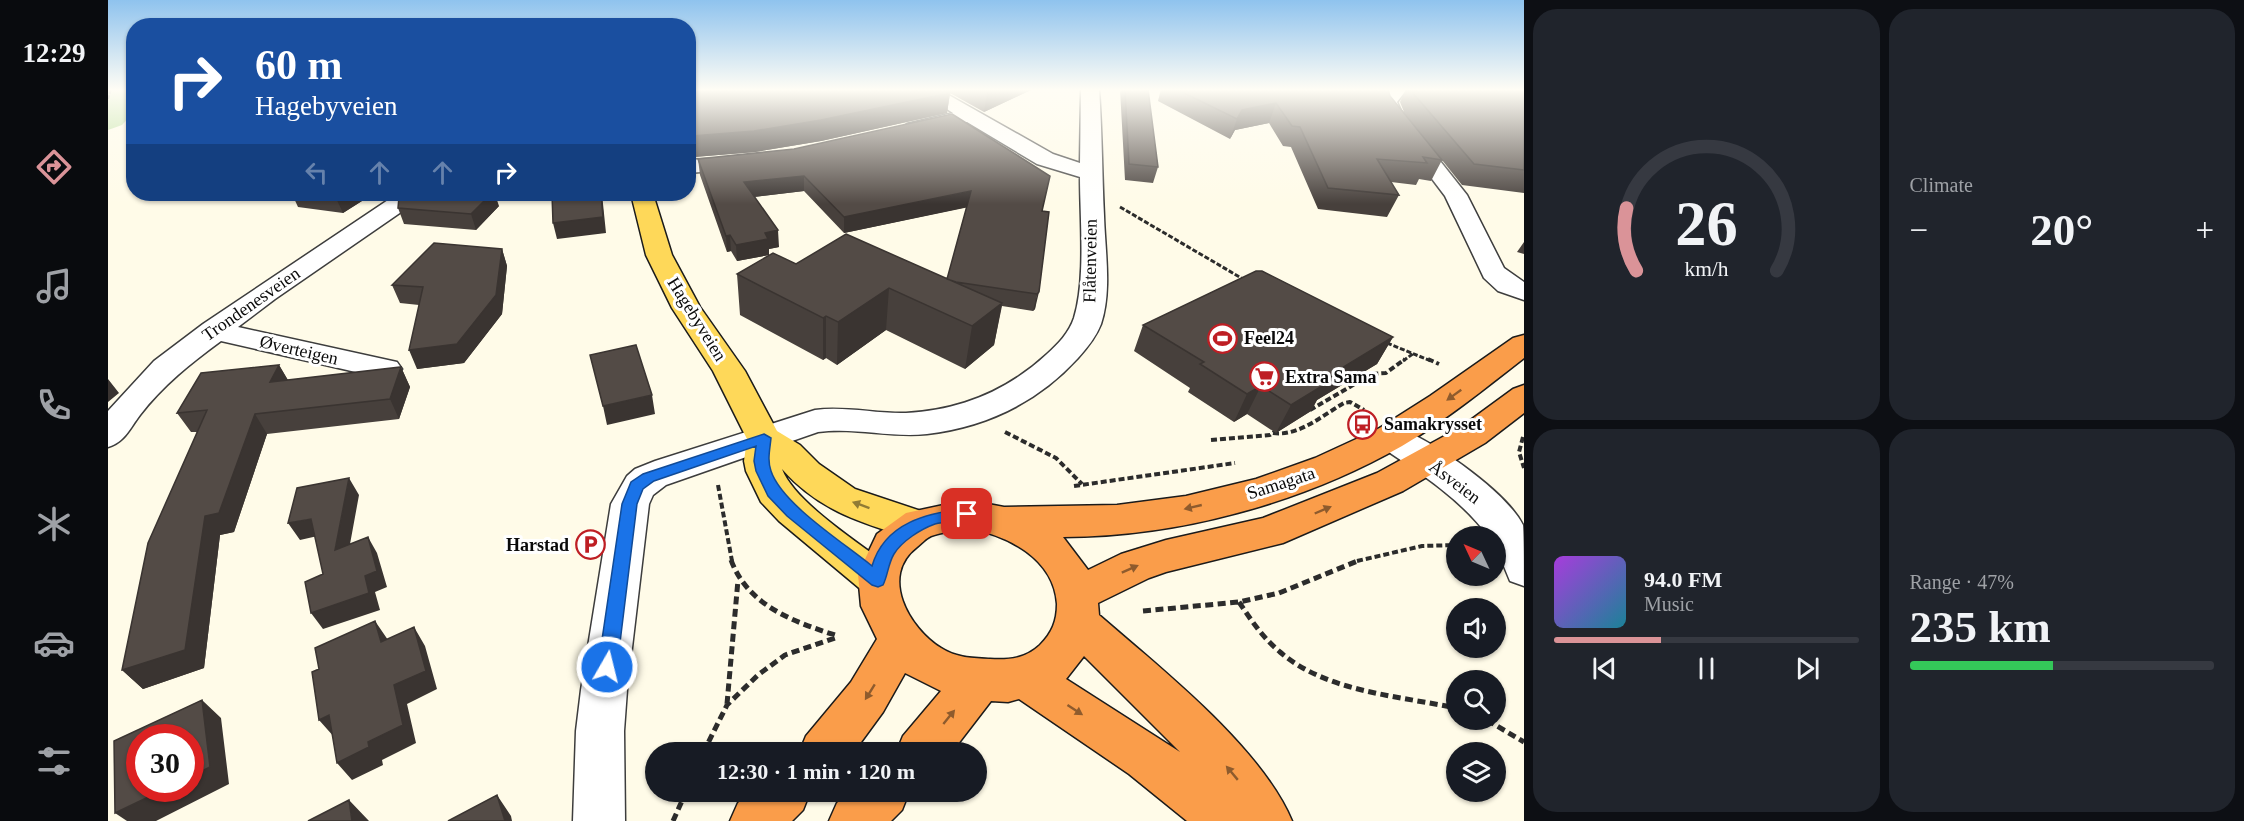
<!DOCTYPE html>
<meta charset="utf-8">
<style>
:root{--surface:#171b24;--page:#20242c;--text:#f1f3f6;--muted:#9ea1a6;--line:#363941;--accent:#da9398}
body{margin:0;font-family:"Times New Roman",serif;background:var(--page);color:var(--text);height:100vh;display:flex;flex-direction:column;font-size:22px;white-space:nowrap}
*{box-sizing:border-box;margin:0}
p{font-size:20px;color:var(--muted)}
.icon{flex:none;width:33px;height:33px;fill:none;stroke:currentColor;stroke-width:2;stroke-linecap:round;stroke-linejoin:round}
.map{position:relative;flex:1;overflow:hidden}
.drawer{display:flex;flex-direction:column;gap:9px;padding:9px;background:#0d0f14;width:720px}
.drawer>*{flex:none}
.banner{position:absolute;left:18px;top:18px;width:570px;height:183px;border-radius:24px;box-shadow:0 2px 4px #0004;background:#1a4fa0;color:#fff;overflow:hidden}
.needle{width:39px;rotate:314deg}
.buttons{position:absolute;left:1338px;top:526px;display:grid;gap:12px}
.buttons a{display:grid;place-items:center;width:60px;height:60px;border-radius:50%;background:var(--surface);box-shadow:0 2px 4px #0004;font-size:30px}
.speed{position:absolute;left:18px;top:724px;display:flex;gap:12px;font-size:30px;font-weight:700;text-align:center}
.speed>*{display:grid;place-content:center;width:78px;height:78px;border-radius:50%;background:var(--surface);box-shadow:0 2px 4px #0004;line-height:1}
.speed .limit{border:9px solid #d22;background:#fff;color:#111}
.pin{position:absolute;display:grid;place-items:center;width:51px;height:51px;color:#fff;margin:-26px;border-radius:12px;box-shadow:0 3px 9px #0006}
.me{position:absolute;width:66px;margin:-33px;rotate:8deg;stroke-linejoin:round;filter:drop-shadow(0 0 4px #0008)}
.turn{display:flex;align-items:center;gap:21px;height:126px;padding:0 30px;font-size:27px}
.turn .icon{width:78px;height:78px;stroke-width:2.5}
.turn b{display:block;font-size:42px;line-height:51px}
.lanes{display:flex;align-items:center;height:57px;padding:0 30px;background:#0003;justify-content:center;gap:30px;direction:ltr}
.lanes .off{opacity:.35}
.big{font-size:45px;font-weight:800;line-height:1.1}
.drawer .widget{flex:1;display:flex;flex-direction:column;justify-content:center;gap:9px;min-width:0;padding:0 21px;border-radius:24px;background:var(--page)}
.drawer .dial{align-items:center;gap:0}
.dial svg{height:156px;overflow:visible;fill:none;stroke:var(--line);stroke-width:7;stroke-linecap:round;text-anchor:middle}
.dial text{fill:var(--text);stroke:none}
.song{display:flex;align-items:center;gap:18px}
.cover{width:72px;height:72px;border-radius:9px;background:linear-gradient(135deg,hsl(280 70% 55%),hsl(190 70% 35%))}
.played{height:6px;border-radius:3px;background:linear-gradient(90deg,var(--accent) 35%,var(--line) 35%)}
.keys{display:flex;justify-content:space-around;direction:ltr}
.heat{display:flex;justify-content:space-between;align-items:center;font-size:33px;direction:ltr}
.charge{height:9px;border-radius:4px;background:linear-gradient(90deg,#34c759 47%,var(--line) 0)}
.drawer .tiles{flex:1;display:grid;gap:9px;grid-template-columns:repeat(2,1fr)}
.trip{position:absolute;left:537px;top:742px;width:342px;height:60px;border-radius:30px;background:var(--surface);box-shadow:0 2px 4px #0004;font-weight:800;line-height:60px;text-align:center}
main{display:flex;flex:1;min-height:0}
.tab-bar{display:flex;flex-direction:column;width:108px;justify-content:space-around;align-items:center;background:#090b0e;color:var(--muted)}
.tab-bar .icon{width:42px;height:42px}
.tab-bar .selected{color:var(--accent)}
.tab-bar b{font-size:27px;color:var(--text)}
.map>svg:first-child{display:block}
.forest{fill:#b1db90}
.lines{fill:none;stroke-linecap:round;stroke-linejoin:round}
.minor-casing{stroke:#3d3d3d;stroke-width:3}
.major-casing{stroke:#1b1b1b;stroke-width:3}
.highway-casing{stroke:#1b1b1b;stroke-width:3}
.path-far3{stroke:#2c2c2c;stroke-width:2;stroke-dasharray:4 1.5;stroke-linecap:butt}
.path-far2{stroke:#2c2c2c;stroke-width:3;stroke-dasharray:5 2;stroke-linecap:butt}
.path-far1{stroke:#2c2c2c;stroke-width:4;stroke-dasharray:6 3;stroke-linecap:butt}
.path{stroke:#2c2c2c;stroke-width:5;stroke-dasharray:8 4.5;stroke-linecap:butt}
.minor{fill:#fff;fill-rule:evenodd}
.major{fill:#fed859;fill-rule:evenodd}
.highway{fill:#fa9d4a;fill-rule:evenodd}
.wall{fill:#47403c}
.shaded-wall{fill:#3a3431}
.building{fill:#534b46;stroke:#3a3431;stroke-width:1.5}
.oneway{fill:#8e5b2d}
.oneway2{fill:#907b35}
.route{fill:#1a73e8;stroke:#114b97;stroke-width:1.5}
.labels{text-anchor:middle;dominant-baseline:central;stroke-width:6;stroke-linejoin:round;paint-order:stroke}
.street-label{font-size:18px;fill:#0a0a0a;stroke:#fff}
.poi-label{font-size:18px;font-weight:bold;fill:#0a0a0a;stroke:#fff;text-anchor:start}
</style>
<main>
<nav class="tab-bar">
<b>12:29</b>
<svg class="icon selected" aria-label="directions" viewBox="0 0 24 24"><path d="M12 3l9 9-9 9-9-9zM9 14v-3h6M13 9l2 2-2 2"/></svg>
<svg class="icon" aria-label="music" viewBox="0 0 24 24"><path d="M9 18V5l10-2v13"/><circle cx="6" cy="18" r="3"/><circle cx="16" cy="16" r="3"/></svg>
<svg class="icon" aria-label="phone" viewBox="0 0 24 24"><path d="M5 4h4l2 5-3 2q2 4 5 5l2-3 5 2v4C11 20 4 13 5 4z"/></svg>
<svg class="icon" aria-label="climate" viewBox="0 0 24 24"><path d="M12 3v18M4 7l16 10M4 17L20 7"/></svg>
<svg class="icon" aria-label="car" viewBox="0 0 24 24"><path d="M5 17H2v-5l4-1 3-4h7l3 4 3 1v5h-3M9 17h6M6 11h13"/><circle cx="7" cy="17" r="2"/><circle cx="17" cy="17" r="2"/></svg>
<svg class="icon" aria-label="filters" viewBox="0 0 24 24"><path d="M4 7h16M4 17h16"/><circle cx="9" cy="7" r="2"/><circle cx="15" cy="17" r="2"/></svg>
</nav>
<div class="map">
<svg width="1416" height="821" viewBox="0 0 1416 821">
<rect width="100%" height="100%" fill="#fffbe8"/>
<!-- forest -->
<path class="forest" d="M 0,89 L 26,89 L 25,113 L 14,125 L 0,130 Z"/>
<g class="lines">
<defs>
<path id="minor" d="M 808,89 L 830,89 L 945,154 L 972,163 L 973,89 L 991,89 C 994,131 994,174 996,216 C 997,251 1004,291 993,324 C 988,337 979,348 970,358 C 930,402 878,427 819,434 C 782,438 747,427 710,432 L 558,485 L 545,495 L 541,504 L 519,690 L 516,731 L 517,821 L 465,821 L 468,731 L 473,690 L 503,504 L 519,476 L 527,469 L 547,461 L 707,410 C 738,406 768,414 798,413 C 852,410 899,391 939,354 C 950,344 961,333 966,318 C 978,279 972,219 972,177 L 929,164 L 859,122 L 806,134 L 799,132 L 796,128 L 799,124 L 845,113 Z
M 1280,89 L 1299,89 L 1289,102 L 1294,113 L 1359,195 L 1396,268 L 1416,282 L 1416,300 L 1390,291 L 1376,278 L 1337,196 L 1275,114 L 1270,101 Z
M 636,157 L 644,158 L 647,163 L 644,168 L 580,173 L 580,160 Z
M 289,194 L 315,194 L 312,199 L 167,299 L 130,327 L 289,362 L 294,369 L 289,376 L 278,379 L 113,341 C 83,363 55,385 32,415 C 22,428 17,442 0,447 L 0,411 L 46,361 L 95,324 Z
M 1282,425 C 1318,435 1398,491 1415,525 C 1416,536 1416,571 1416,586 L 1402,581 L 1388,547 L 1388,537 L 1381,537 C 1352,498 1311,472 1270,445 L 1265,437 L 1270,429 Z"/>
<path id="major" d="M 523,194 L 545,194 L 564,255 L 592,307 L 637,371 L 669,431 L 692,445 L 711,464 L 747,489 L 822,514 L 827,525 L 822,536 L 808,540 C 755,523 712,512 674,469 C 687,503 754,545 784,568 L 790,580 L 784,592 L 770,597 L 756,592 L 671,521 L 653,502 L 638,471 L 636,461 L 639,439 L 605,371 L 564,308 L 538,255 Z"/>
<path id="highway" d="M 1416,335 L 1416,358 C 1376,389 1337,421 1294,446 C 1194,503 1070,537 955,537 L 980,570 L 1013,554 L 1058,540 L 1155,518 L 1269,473 L 1353,427 L 1405,389 L 1416,385 L 1416,413 L 1377,443 L 1295,491 L 1175,543 L 1058,572 L 1041,578 L 990,603 L 991,615 C 1052,668 1153,747 1184,821 L 1079,821 L 1021,774 L 911,699 L 900,702 L 883,701 L 843,753 L 788,753 L 795,736 L 833,691 L 797,673 L 775,712 L 745,753 L 691,753 L 698,736 L 743,682 L 769,639 L 753,606 L 750,574 L 769,534 L 798,513 L 859,500 L 896,507 L 1009,505 L 1078,496 L 1148,479 L 1207,458 L 1270,429 L 1322,396 L 1405,338 ZM 859,528 C 899,535 946,558 949,604 C 949,621 944,633 932,645 C 917,659 901,660 882,659 C 865,658 848,658 833,648 C 801,628 771,576 809,547 C 813,544 818,538 823,536 C 834,532 848,531 859,528 ZM 976,656 L 1072,752 L 958,679 Z
M 641,792 L 702,792 L 695,810 L 684,821 L 622,821 L 630,803 Z
M 740,792 L 801,792 L 794,810 L 783,821 L 721,821 L 729,803 Z"/>
</defs>
<!-- minor casing -->
<use href="#minor" class="minor-casing"/>
<!-- major casing -->
<use href="#major" class="major-casing"/>
<!-- highway casing -->
<use href="#highway" class="highway-casing"/>
<!-- path-far3 -->
<path class="path-far3" d="M 0,99 L 3,89"/>
<!-- path-far2 -->
<path class="path-far2" d="M 1012,207 L 1135,279
M 1279,343 L 1323,361
M 1295,361 L 1306,353"/>
<!-- path-far1 -->
<path class="path-far1" d="M 1320,359 L 1331,364
M 1202,410 L 1264,374 L 1278,373 L 1297,359
M 897,432 L 948,458 L 974,484
M 1165,433 C 1190,437 1215,415 1236,403 L 1242,402 L 1256,410
M 1415,437 L 1411,452 L 1416,468
M 1103,440 L 1162,435 L 1166,432
M 610,485 L 624,561
M 966,486 L 1127,463
M 1249,561 L 1314,546 L 1348,545"/>
<!-- path -->
<path class="path" d="M 623,560 C 640,606 686,622 730,636
M 1131,602 C 1143,620 1155,638 1172,652 C 1218,692 1291,696 1348,708
M 1035,611 L 1131,602 L 1171,593 L 1252,560
M 619,704 L 630,580
M 1379,720 L 1416,742
M 595,753 L 619,705 L 650,675 L 677,655 L 730,637
M 565,821 L 578,792"/>
<!-- minor -->
<use href="#minor" class="minor"/>
<!-- major -->
<use href="#major" class="major"/>
<!-- highway -->
<use href="#highway" class="highway"/>
</g>
<!-- wall -->
<path class="wall" d="M 580,89 L 925,89 L 876,112 L 842,93 L 839,113 L 713,141 L 647,152 L 586,157 L 580,144 Z
M 1012,89 L 1040,89 L 1050,167 L 1045,183 L 1017,180 Z
M 1053,89 L 1280,89 L 1282,96 L 1296,112 L 1292,102 L 1298,89 L 1416,89 L 1416,193 L 1354,185 L 1334,160 L 1323,181 L 1311,179 L 1308,185 L 1283,182 L 1291,195 L 1279,217 L 1210,209 L 1183,147 L 1175,146 L 1161,123 L 1127,130 L 1122,139 L 1050,101 Z
M 590,159 L 941,212 L 927,309 L 925,311 L 894,306 L 886,345 L 857,369 L 778,330 L 729,365 L 718,358 L 715,360 L 632,315 L 629,274 L 688,264 L 839,279 L 859,207 L 736,233 L 696,191 L 646,197 L 671,247 L 661,249 L 661,255 L 629,261 L 623,251 L 619,252 L 592,175 Z
M 184,194 L 265,194 L 235,213 L 190,207 Z
M 391,206 L 368,230 L 296,224 L 290,208 Z
M 1416,242 L 1416,254 L 1409,252 Z
M 394,249 L 399,266 L 394,314 L 356,363 L 309,369 L 311,305 L 292,303 L 284,285 Z
M 1035,325 L 1285,337 L 1269,364 L 1209,400 L 1203,411 L 1168,433 L 1139,414 L 1126,422 L 1080,392 L 1082,388 L 1026,351 Z
M 171,365 L 180,380 L 293,367 L 302,387 L 291,419 L 159,434 L 126,532 L 112,535 L 96,668 L 35,689 L 14,670 L 89,432 L 83,432 L 69,413 Z"/>
<!-- shaded-wall -->
<path class="shaded-wall" d="M 886,89 L 925,89 L 876,112 L 879,92 Z
M 842,93 L 839,113 L 713,141 L 647,152 L 586,157 L 584,136 Z
M 1168,103 L 1161,123 L 1127,130 L 1122,139 L 1129,119 L 1134,110 Z
M 696,176 L 696,191 L 637,198 L 636,182 Z
M 863,191 L 861,207 L 736,233 L 736,217 Z
M 232,194 L 265,194 L 235,213 L 227,196 Z
M 383,194 L 387,194 L 391,206 L 368,230 L 363,214 Z
M 493,194 L 494,194 L 498,233 L 449,239 L 445,223 Z
M 670,230 L 671,247 L 661,249 L 661,255 L 629,261 L 628,245 L 657,233 Z
M 622,235 L 623,251 L 619,252 L 618,236 Z
M 394,249 L 399,266 L 394,314 L 356,363 L 309,369 L 301,350 Z
M 781,288 L 778,330 L 729,365 L 730,322 Z
M 931,292 L 927,309 L 925,311 L 929,294 Z
M 894,303 L 886,345 L 857,369 L 864,326 Z
M 718,316 L 718,358 L 715,360 L 715,318 Z
M 1285,337 L 1269,364 L 1209,400 L 1203,411 L 1168,433 L 1183,405 L 1214,380 Z
M 171,365 L 182,384 L 162,382 Z
M 293,367 L 302,387 L 291,419 L 282,399 Z
M 0,379 L 11,393 L 0,402 Z
M 1153,386 L 1139,414 L 1126,422 L 1139,394 Z
M 544,395 L 547,414 L 499,425 L 495,406 Z
M 147,414 L 159,434 L 126,532 L 112,535 L 96,668 L 35,689 L 14,670 Z
M 241,478 L 251,495 L 238,566 L 227,550 Z
M 203,519 L 214,535 L 192,540 L 180,523 Z
M 260,537 L 269,553 L 279,587 L 267,592 L 272,610 L 215,629 L 203,613 Z
M 267,621 L 280,640 L 273,642 Z
M 306,627 L 317,646 L 329,689 L 299,704 L 308,743 L 274,760 L 275,765 L 244,780 L 229,763 L 260,742 L 286,685 Z
M 94,700 L 113,718 L 121,784 L 48,821 L 19,821 L 7,813 L 57,789 L 82,789 L 82,777 Z
M 221,715 L 227,738 L 211,720 Z
M 389,795 L 403,816 L 404,821 L 397,821 Z
M 241,800 L 261,821 L 244,821 Z"/>
<!-- building -->
<path class="building" d="M 580,89 L 835,89 L 842,93 L 713,120 L 646,131 L 584,136 L 580,127 Z
M 872,89 L 886,89 L 879,92 Z
M 1017,89 L 1040,89 L 1050,167 L 1021,164 Z
M 1068,89 L 1280,89 L 1282,96 L 1334,160 L 1315,157 L 1319,163 L 1269,159 L 1291,195 L 1220,188 L 1192,127 L 1184,126 L 1168,103 L 1134,110 L 1129,119 Z
M 1303,89 L 1416,89 L 1416,170 L 1366,164 L 1305,93 Z
M 844,114 L 942,176 L 934,211 L 941,212 L 931,292 L 929,294 L 848,282 L 839,279 L 863,191 L 736,217 L 696,176 L 636,182 L 670,230 L 657,233 L 660,239 L 628,245 L 622,235 L 618,236 L 590,159 L 686,149 Z
M 205,194 L 232,194 L 227,196 Z
M 295,194 L 383,194 L 363,214 L 290,208 L 291,197 Z
M 444,194 L 446,195 L 446,194 L 493,194 L 495,217 L 445,223 Z
M 738,234 L 894,303 L 864,326 L 781,288 L 730,322 L 718,316 L 715,318 L 629,274 L 665,253 L 688,264 Z
M 326,243 L 394,249 L 388,295 L 349,344 L 301,350 L 315,287 L 284,285 Z
M 1148,271 L 1154,271 L 1285,337 L 1214,380 L 1219,383 L 1183,405 L 1153,386 L 1139,394 L 1092,364 L 1096,362 L 1035,325 Z
M 528,345 L 544,395 L 495,406 L 482,355 Z
M 171,365 L 162,382 L 293,367 L 282,399 L 147,414 L 111,513 L 97,516 L 77,650 L 14,670 L 40,543 L 99,410 L 69,413 L 93,373 Z
M 241,478 L 227,550 L 260,537 L 269,571 L 257,576 L 261,593 L 203,613 L 197,582 L 215,574 L 203,519 L 180,523 L 189,488 Z
M 267,621 L 273,642 L 306,627 L 318,671 L 286,685 L 295,725 L 260,742 L 261,747 L 229,763 L 221,715 L 211,720 L 204,672 L 211,669 L 207,648 Z
M 94,700 L 102,767 L 82,777 L 82,738 L 32,738 L 32,789 L 57,789 L 7,813 L 6,741 Z
M 389,795 L 397,821 L 340,821 Z
M 241,800 L 244,821 L 200,821 Z"/>
<!-- one-way arrows -->
<defs><path id="oneway-solid" d="M-6-.8H1V-3.2L6.5 0L1 3.2V.8H-6Z" transform="scale(1.5)"/></defs>
<g class="oneway">
<use href="#oneway-solid" transform="translate(1346 395) rotate(144)"/>
<use href="#oneway-solid" transform="translate(1085 507) rotate(167)"/>
<use href="#oneway-solid" transform="translate(1215 510) rotate(-23)"/>
<use href="#oneway-solid" transform="translate(1022 569) rotate(-24)"/>
<use href="#oneway-solid" transform="translate(762 692) rotate(122)"/>
<use href="#oneway-solid" transform="translate(967 710) rotate(33)"/>
<use href="#oneway-solid" transform="translate(841 717) rotate(-51)"/>
<use href="#oneway-solid" transform="translate(1124 773) rotate(-130)"/>
</g>
<use class="oneway2" href="#oneway-solid" transform="translate(753 505) rotate(-160)"/>
<!-- sky -->
<linearGradient id="sky" x2="0" y2="1"><stop stop-color="#8fc3ee"/><stop offset="0.44" stop-color="#fffdf5"/><stop offset="1" stop-color="#fffdf5" stop-opacity="0"/></linearGradient>
<rect width="1416" height="204" fill="url(#sky)"/>
<!-- route -->
<path class="route" d="M 656,434 L 663,438 C 662,449 659,460 663,471 C 674,504 736,543 764,566 C 777,522 820,513 859,508 L 864,510 L 866,514 L 864,518 C 852,522 839,521 827,524 C 813,529 794,541 786,554 C 780,564 780,575 775,585 L 770,587 L 764,585 L 679,516 L 660,496 L 648,471 L 646,461 L 648,446 L 546,481 L 535,489 L 529,504 L 509,667 L 506,673 L 499,676 L 493,673 L 490,667 L 514,504 L 523,482 L 535,474 Z"/>
<!-- icons -->
<defs>
<symbol id="stadium-ring" viewBox="-11 -11 22 22"><circle r="9.5" fill="#fff" stroke="#be1e24" stroke-width="1.5"/><path d="M0-5a6.5 5 0 1 0 0 10a6.5 5 0 1 0 0-10ZM-3.5-1.8h7v3.6h-7Z" fill="#be1e24"/></symbol>
<symbol id="supermarket-ring" viewBox="-11 -11 22 22"><circle r="9.5" fill="#fff" stroke="#be1e24" stroke-width="1.5"/><path d="M-6-5.5h2.5l.6 2H6L4.5 2H-2.5L-4.4-4H-6ZM-1.5 3.2a1.3 1.3 0 1 0 .1 0ZM3 3.2a1.3 1.3 0 1 0 .1 0Z" fill="#be1e24"/></symbol>
<symbol id="bus-ring" viewBox="-11 -11 22 22"><circle r="9.5" fill="#fff" stroke="#be1e24" stroke-width="1.5"/><path d="M-5-6H5V4H4V6H2V4H-2V6H-4V4H-5ZM-3.5-4V0h7V-4ZM-3.5 1.2v1.5H-2V1.2ZM2 1.2v1.5H3.5V1.2Z" fill="#be1e24"/></symbol>
<symbol id="parking-ring" viewBox="-11 -11 22 22"><circle r="9.5" fill="#fff" stroke="#be1e24" stroke-width="1.5"/><path d="M-3.5-5.5H1a3.5 3.5 0 0 1 0 7H-1V5.5H-3.5ZM-1-3.4V-.6H.8a1.4 1.4 0 0 0 0-2.8Z" fill="#be1e24"/></symbol>
</defs>
<g fill-rule="evenodd">
<use href="#stadium-ring" x="1098" y="322" width="33" height="33"/>
<use href="#supermarket-ring" x="1140" y="360" width="33" height="33"/>
<use href="#bus-ring" x="1238" y="408" width="33" height="33"/>
<use href="#parking-ring" x="466" y="528" width="33" height="33"/>
</g>
<g class="labels">
<!-- street labels -->
<g class="street-label">
<text transform="translate(982 261) rotate(-89)">Flåtenveien</text>
<text transform="translate(143 304) rotate(-35)">Trondenesveien</text>
<text transform="translate(589 319) rotate(58)">Hagebyveien</text>
<text transform="translate(191 350) rotate(13)">Øverteigen</text>
<text transform="translate(1347 482) rotate(37)">Åsveien</text>
<text transform="translate(1173 483) rotate(-18)">Samagata</text>
</g>
<!-- poi labels -->
<g class="poi-label">
<text x="1136" y="338">Feel24</text>
<text x="1177" y="377">Extra Sama</text>
<text x="1276" y="424">Samakrysset</text>
<text x="461" y="545" text-anchor="end">Harstad</text>
</g>
</g>
</svg>
<div class="buttons">
<a><svg class="needle" viewBox="-14 -14 28 28"><path d="M0-13l5 13h-10z" fill="#e53935"/><path d="M0 13l5-13h-10z" fill="#9ea1a6"/></svg></a>
<a><svg class="icon" aria-label="sound" viewBox="0 0 24 24"><path d="M4 9h4l5-4v14l-5-4H4zM17 9q2 3 0 6"/></svg></a>
<a><svg class="icon" aria-label="search" viewBox="0 0 24 24"><circle cx="10" cy="10" r="6"/><path d="M15 15l6 6"/></svg></a>
<a><svg class="icon" aria-label="layers" viewBox="0 0 24 24"><path d="M12 4l9 5-9 5-9-5zM3 14l9 5 9-5"/></svg></a>
</div>
<div class="speed"><div class="limit">30</div></div>
<div class="pin" style="left:859px;top:514px;background:#d93025"><svg class="icon" aria-label="arrive" viewBox="0 0 24 24"><path d="M6 21V4h12l-3 4 3 4H6"/></svg></div>
<svg class="me" style="left:499px;top:667px" viewBox="-20 -20 40 40"><circle r="17" fill="#1a73e8" stroke="#fff" stroke-width="3"/><path d="M0-11L8 9 0 5-8 9z" fill="#fff"/></svg>
<div class="trip">12:30 · 1 min · 120 m</div>
<div class="banner">
<div class="turn"><svg class="icon" aria-label="right" viewBox="0 0 24 24"><path d="M7 20v-9h11M14 6l5 5-5 5"/></svg><div><b>60 m</b>Hagebyveien</div></div>
<div class="lanes"><svg class="icon off" aria-label="left" viewBox="0 0 24 24"><path d="M17 20v-9H6M10 6l-5 5 5 5"/></svg><svg class="icon off" aria-label="ahead" viewBox="0 0 24 24"><path d="M12 20V5M6 11l6-6 6 6"/></svg><svg class="icon off" aria-label="ahead" viewBox="0 0 24 24"><path d="M12 20V5M6 11l6-6 6 6"/></svg><svg class="icon" aria-label="right" viewBox="0 0 24 24"><path d="M7 20v-9h11M14 6l5 5-5 5"/></svg></div>
</div>
</div>
<section class="drawer">
<div class="tiles">
<div class="widget dial"><svg viewBox="0 0 100 80">
<path d="M14 69A42 42 0 1 1 86 69"/>
<path d="M14 69A42 42 0 0 1 9 37" stroke="#da9398"/>
<text x="50" y="56" font-size="32" font-weight="700">26</text>
<text x="50" y="72" font-size="11">km/h</text>
</svg></div>
<div class="widget"><p>Climate</p>
<div class="heat"><a>−</a><b class="big">20°</b><a>+</a></div>
</div>
<div class="widget">
<div class="song"><i class="cover"></i><div><b>94.0 FM</b><p>Music</p></div></div>
<div class="played"></div>
<div class="keys"><svg class="icon" aria-label="previous" viewBox="0 0 24 24"><path d="M18 5L8 12l10 7zM5 5v14"/></svg><svg class="icon" aria-label="pause" viewBox="0 0 24 24"><path d="M8 5v14M16 5v14"/></svg><svg class="icon" aria-label="next" viewBox="0 0 24 24"><path d="M6 5l10 7-10 7zM19 5v14"/></svg></div>
</div>
<div class="widget"><p>Range · 47%</p><b class="big">235 km</b><div class="charge"></div></div>
</div>
</section>
</main>
